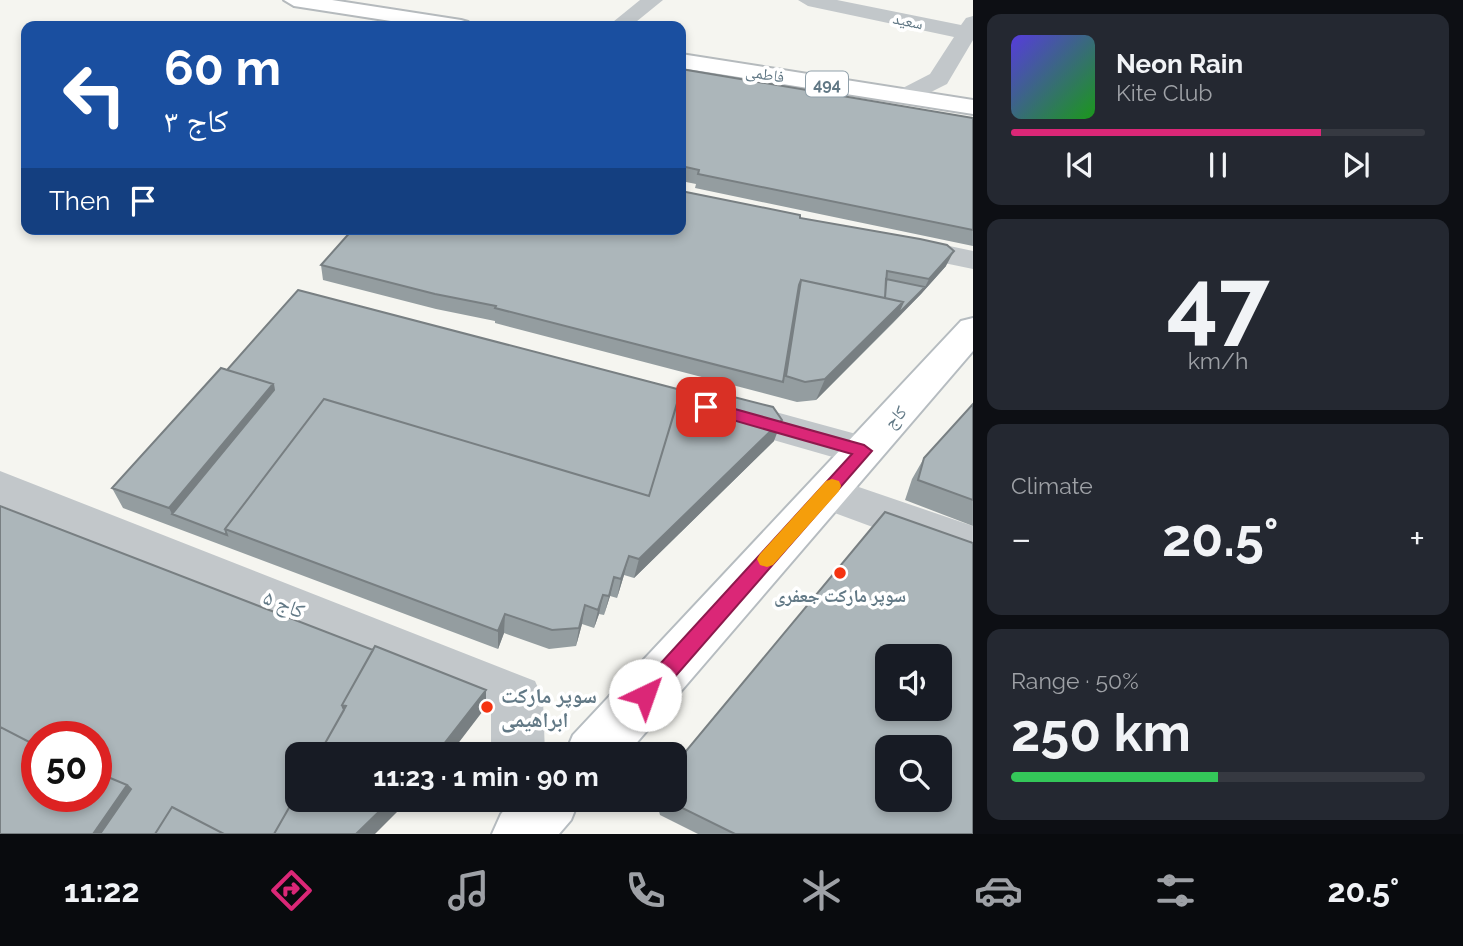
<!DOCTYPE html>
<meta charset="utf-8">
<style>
:root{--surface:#171b24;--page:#242831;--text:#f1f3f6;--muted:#9ea1a6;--line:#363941;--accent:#db2777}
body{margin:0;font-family:Raleway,"Noto Naskh Arabic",sans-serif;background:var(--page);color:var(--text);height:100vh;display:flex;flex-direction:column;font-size:26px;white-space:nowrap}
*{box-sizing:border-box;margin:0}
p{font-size:23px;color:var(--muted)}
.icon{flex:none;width:38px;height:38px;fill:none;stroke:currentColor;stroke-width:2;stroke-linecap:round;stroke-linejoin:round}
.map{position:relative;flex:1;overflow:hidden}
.details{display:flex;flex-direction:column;gap:14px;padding:14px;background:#0d0f14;width:490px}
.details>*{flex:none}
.guide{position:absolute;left:21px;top:21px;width:665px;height:214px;border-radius:14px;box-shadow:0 4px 10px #0003;background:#1a4fa0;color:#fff;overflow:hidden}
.buttons{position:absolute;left:875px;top:644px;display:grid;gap:14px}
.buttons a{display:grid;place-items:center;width:77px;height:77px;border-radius:14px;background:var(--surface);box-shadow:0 4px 10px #0003;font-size:35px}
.speed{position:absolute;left:21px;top:721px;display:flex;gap:14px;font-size:35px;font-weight:700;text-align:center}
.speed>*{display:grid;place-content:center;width:91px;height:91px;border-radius:50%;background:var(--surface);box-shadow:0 4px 10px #0003;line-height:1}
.speed .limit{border:10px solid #d22;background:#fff;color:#111}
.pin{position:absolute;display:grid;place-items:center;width:60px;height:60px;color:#fff;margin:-30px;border-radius:14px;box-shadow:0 4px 10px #0006}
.me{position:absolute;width:77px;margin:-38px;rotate:42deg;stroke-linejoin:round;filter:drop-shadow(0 0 5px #0008)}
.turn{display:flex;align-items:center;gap:24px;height:147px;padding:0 28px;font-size:32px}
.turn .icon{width:91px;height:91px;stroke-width:2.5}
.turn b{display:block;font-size:49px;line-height:60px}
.then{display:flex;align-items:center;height:66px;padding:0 28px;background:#0003;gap:14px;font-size:26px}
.big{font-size:52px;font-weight:700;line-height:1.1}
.details .tile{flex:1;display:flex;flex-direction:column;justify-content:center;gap:10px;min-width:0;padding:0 24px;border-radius:14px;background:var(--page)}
.details .dial{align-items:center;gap:0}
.dial b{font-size:91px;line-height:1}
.song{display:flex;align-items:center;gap:21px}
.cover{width:84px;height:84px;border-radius:10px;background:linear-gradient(135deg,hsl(250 70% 55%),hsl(120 70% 35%))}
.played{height:7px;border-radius:4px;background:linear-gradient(90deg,var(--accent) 75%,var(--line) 75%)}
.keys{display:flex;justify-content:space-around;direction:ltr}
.heat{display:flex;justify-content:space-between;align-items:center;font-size:38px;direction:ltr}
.charge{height:10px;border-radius:5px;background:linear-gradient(90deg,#34c759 50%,var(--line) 0)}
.trip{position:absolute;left:285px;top:742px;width:402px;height:70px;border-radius:14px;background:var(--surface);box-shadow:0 4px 10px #0003;font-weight:700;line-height:70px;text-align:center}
.dock{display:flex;height:112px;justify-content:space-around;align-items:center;background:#090b0e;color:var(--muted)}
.dock .icon{width:49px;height:49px}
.dock .current{color:var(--accent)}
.dock b{font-size:32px;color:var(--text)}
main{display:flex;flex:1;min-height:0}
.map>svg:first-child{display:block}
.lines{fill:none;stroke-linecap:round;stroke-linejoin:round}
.secondary-casing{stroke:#b6bcc0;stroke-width:4}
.primary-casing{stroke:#b5babd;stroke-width:4}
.minor{fill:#c2c7ca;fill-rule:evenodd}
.secondary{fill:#fff;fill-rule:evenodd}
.primary{fill:#fff;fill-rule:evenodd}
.wall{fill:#949da0}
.shaded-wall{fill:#787f82}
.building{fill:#acb6ba;stroke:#787f82;stroke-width:2;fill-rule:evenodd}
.route{fill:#db2777;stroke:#8e194d;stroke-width:2}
.slow{fill:#f59e0b}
.poi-dot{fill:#f53310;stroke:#fff;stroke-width:2.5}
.labels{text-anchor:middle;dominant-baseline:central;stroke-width:7;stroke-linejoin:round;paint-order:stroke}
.far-street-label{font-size:16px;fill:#617885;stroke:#fff}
.shield{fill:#fff;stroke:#90a0aa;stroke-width:2}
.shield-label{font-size:16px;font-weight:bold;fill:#617885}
.street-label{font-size:18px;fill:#617885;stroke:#fff}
.poi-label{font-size:18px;font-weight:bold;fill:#617885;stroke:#fff}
.near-street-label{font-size:21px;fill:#617885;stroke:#fff}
.near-poi-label{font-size:21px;font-weight:bold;fill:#617885;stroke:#fff;text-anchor:start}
</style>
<main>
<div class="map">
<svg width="973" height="834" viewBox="0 0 973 834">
<rect width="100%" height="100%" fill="#f5f5f0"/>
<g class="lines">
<defs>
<path id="secondary" d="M 973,318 L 973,351 L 627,754 L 565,754 L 573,735 L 961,321 Z
M 513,800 L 579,800 L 571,820 L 559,834 L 492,834 L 501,814 Z"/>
<path id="primary" d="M 284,0 L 332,0 L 461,20 L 468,22 L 471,26 L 423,26 L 294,6 Z
M 681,54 L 973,100 L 973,114 L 681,68 Z"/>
</defs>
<!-- secondary casing -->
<use href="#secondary" class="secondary-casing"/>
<!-- primary casing -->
<use href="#primary" class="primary-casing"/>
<!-- minor -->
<path class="minor" d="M 640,0 L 663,0 L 631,26 L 608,26 Z
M 798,0 L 837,0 L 961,25 L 966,18 L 973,16 L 973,40 L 947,84 L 913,101 L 905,103 L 897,101 L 893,96 L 897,91 L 930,74 L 954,37 L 808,6 Z
M 902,236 L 973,251 L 973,269 L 891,252 L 887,245 L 891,238 Z
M 728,399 L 878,440 L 884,451 L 878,462 L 864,466 L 714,423 L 709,413 L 714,403 Z
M 0,471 L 535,681 L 543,699 L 545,754 L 491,754 L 491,713 L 0,505 Z
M 847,483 L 973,526 L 973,564 L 832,512 L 826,500 L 832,488 Z"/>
<!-- secondary -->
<use href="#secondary" class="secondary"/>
<!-- primary -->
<use href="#primary" class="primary"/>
</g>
<!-- wall -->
<path class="wall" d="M 681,69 L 973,118 L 973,246 L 695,188 L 696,184 L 681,181 Z
M 800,218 L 946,266 L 921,294 L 893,323 L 816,400 L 797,402 L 495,323 L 495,321 L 436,309 L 323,280 L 321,265 Z
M 227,370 L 774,441 L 634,578 L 624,575 L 617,598 L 610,596 L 604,615 L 599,614 L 594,628 L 582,624 L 576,646 L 549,649 L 504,633 L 498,649 L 123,508 L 112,488 Z
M 973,404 L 973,526 L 905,500 L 912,479 L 924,458 Z
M 656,800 L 676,800 L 973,834 L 698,834 L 660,815 Z"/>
<!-- shaded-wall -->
<path class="shaded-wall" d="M 954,251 L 946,266 L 921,294 L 816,400 L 825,379 L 903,302 L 925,287 L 929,279 Z
M 273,384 L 279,405 L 172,514 L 169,508 Z
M 782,420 L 774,441 L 634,578 L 639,559 Z
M 629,556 L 624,575 L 617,598 L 621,579 Z
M 614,577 L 610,596 L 604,615 Z
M 603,595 L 599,614 L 594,628 L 598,610 Z
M 585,605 L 582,624 L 576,646 L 579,628 Z
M 505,614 L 504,633 L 498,649 L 498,631 Z
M 486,690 L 486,707 L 450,754 L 436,754 Z
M 127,785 L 141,800 L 118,834 L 93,834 Z
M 391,800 L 409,800 L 375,834 L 356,834 Z"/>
<!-- building -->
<path class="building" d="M 681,69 L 973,118 L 973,230 L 698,174 L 699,170 L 681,166 Z
M 681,191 L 800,215 L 800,218 L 920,239 L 947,245 L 954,251 L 929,279 L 887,271 L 885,298 L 801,280 L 799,285 L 783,382 L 495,308 L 496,306 L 435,294 L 321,265 L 353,229 L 681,229 Z
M 886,279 L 925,287 L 897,315 L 903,302 L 885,298 Z
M 801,280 L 903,302 L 825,379 L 805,382 L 786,376 Z
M 298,290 L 681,390 L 649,496 L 324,399 L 225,529 L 227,535 L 172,514 L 274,390 L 273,384 L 227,370 Z
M 221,368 L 273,384 L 169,508 L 112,488 Z
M 683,384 L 773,407 L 782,420 L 639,559 L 629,556 L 621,579 L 614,577 L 609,596 L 603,595 L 598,610 L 585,605 L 579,628 L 552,630 L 505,614 L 498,631 L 225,529 L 324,399 L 649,496 Z
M 973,404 L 973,500 L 918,480 L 924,458 Z
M 0,506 L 373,650 L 342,705 L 344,710 L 319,754 L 298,754 L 298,792 L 274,834 L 224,834 L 172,807 L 155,834 L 100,834 L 131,789 L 127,785 L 96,772 L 96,737 L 37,737 L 37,746 L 0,727 Z
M 885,512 L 973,543 L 973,834 L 735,834 L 668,801 L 667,800 L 676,800 L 676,763 ZM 887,656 L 940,656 L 940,709 L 887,709 ZM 887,747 L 940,747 L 940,800 L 887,800 Z
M 375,646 L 486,690 L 436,754 L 319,754 L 346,706 L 342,705 Z
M 0,727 L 37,746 L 37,796 L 96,796 L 96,772 L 127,785 L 93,834 L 0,834 Z
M 298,792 L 298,800 L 391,800 L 356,834 L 274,834 Z
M 172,807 L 224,834 L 155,834 Z"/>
<!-- route -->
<path class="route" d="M 706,401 L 864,445 L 872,451 L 653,702 L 645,705 L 638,702 L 635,695 L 638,688 L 852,454 L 701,411 L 698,407 L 701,403 Z"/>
<!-- slow -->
<path class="slow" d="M 832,479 L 839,481 L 841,486 L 839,491 L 773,565 L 767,567 L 760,565 L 757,559 L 760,554 L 826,481 Z"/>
<!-- markers -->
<g class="poi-dot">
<circle cx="840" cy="573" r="7"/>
<circle cx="487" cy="707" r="7"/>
</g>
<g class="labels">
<!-- far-street labels -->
<g class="far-street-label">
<text transform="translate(908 21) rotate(12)">سعید</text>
<text transform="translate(765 74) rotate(9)">فاطمی</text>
</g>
<!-- shield labels -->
<rect class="shield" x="806" y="71.5" width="42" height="25" rx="5"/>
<g class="shield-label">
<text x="827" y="84">494</text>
</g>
<!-- street labels -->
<g class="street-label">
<text transform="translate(895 417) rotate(-48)">کاج</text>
</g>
<!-- poi labels -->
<g class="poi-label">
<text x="840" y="595">سوپر مارکت جعفری</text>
</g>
<!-- near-street labels -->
<g class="near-street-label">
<text transform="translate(284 604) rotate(22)">کاج ۵</text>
</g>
<!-- near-poi labels -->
<g class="near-poi-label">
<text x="501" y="695">سوپر مارکت<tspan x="501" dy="24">ابراهیمی</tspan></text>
</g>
</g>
</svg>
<div class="buttons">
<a><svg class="icon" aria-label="sound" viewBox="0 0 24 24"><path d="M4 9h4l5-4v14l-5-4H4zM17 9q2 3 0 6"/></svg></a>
<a><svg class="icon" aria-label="search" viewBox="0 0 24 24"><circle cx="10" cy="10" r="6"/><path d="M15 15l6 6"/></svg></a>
</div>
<div class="speed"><div class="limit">50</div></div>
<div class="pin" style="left:706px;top:407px;background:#d93025"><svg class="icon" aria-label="arrive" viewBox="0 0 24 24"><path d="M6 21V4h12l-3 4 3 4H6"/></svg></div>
<svg class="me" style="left:645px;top:695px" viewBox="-20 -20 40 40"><circle r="19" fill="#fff"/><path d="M0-13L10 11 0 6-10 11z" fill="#db2777"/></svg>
<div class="trip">11:23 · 1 min · 90 m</div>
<div class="guide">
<div class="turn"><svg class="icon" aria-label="left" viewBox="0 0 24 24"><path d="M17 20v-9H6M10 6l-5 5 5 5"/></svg><div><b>60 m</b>کاج ۳</div></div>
<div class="then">Then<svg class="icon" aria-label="arrive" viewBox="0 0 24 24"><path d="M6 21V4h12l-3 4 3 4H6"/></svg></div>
</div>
</div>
<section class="details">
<div class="tile">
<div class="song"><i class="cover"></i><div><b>Neon Rain</b><p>Kite Club</p></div></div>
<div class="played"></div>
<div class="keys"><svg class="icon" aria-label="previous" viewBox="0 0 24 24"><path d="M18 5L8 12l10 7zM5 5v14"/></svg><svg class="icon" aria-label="pause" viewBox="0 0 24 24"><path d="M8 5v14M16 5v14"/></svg><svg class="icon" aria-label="next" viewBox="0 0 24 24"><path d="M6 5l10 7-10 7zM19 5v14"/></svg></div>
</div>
<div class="tile dial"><b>47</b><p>km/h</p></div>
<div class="tile"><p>Climate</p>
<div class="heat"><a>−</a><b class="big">20.5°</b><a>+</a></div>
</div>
<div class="tile"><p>Range · 50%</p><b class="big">250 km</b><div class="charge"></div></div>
</section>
</main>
<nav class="dock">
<b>11:22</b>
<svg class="icon current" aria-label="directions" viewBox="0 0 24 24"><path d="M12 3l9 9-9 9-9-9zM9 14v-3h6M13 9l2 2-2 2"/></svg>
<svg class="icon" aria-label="music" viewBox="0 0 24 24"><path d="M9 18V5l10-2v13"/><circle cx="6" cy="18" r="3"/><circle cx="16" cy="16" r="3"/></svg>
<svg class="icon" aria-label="phone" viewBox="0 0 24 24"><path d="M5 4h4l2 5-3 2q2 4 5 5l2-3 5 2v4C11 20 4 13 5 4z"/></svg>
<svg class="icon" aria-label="climate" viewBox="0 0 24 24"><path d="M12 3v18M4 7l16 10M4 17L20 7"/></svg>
<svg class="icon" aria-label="car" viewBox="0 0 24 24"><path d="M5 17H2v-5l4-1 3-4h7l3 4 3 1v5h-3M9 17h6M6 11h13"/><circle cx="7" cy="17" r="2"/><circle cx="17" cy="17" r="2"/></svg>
<svg class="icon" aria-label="filters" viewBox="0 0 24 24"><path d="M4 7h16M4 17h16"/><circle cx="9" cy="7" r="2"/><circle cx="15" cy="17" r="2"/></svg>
<b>20.5°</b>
</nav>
